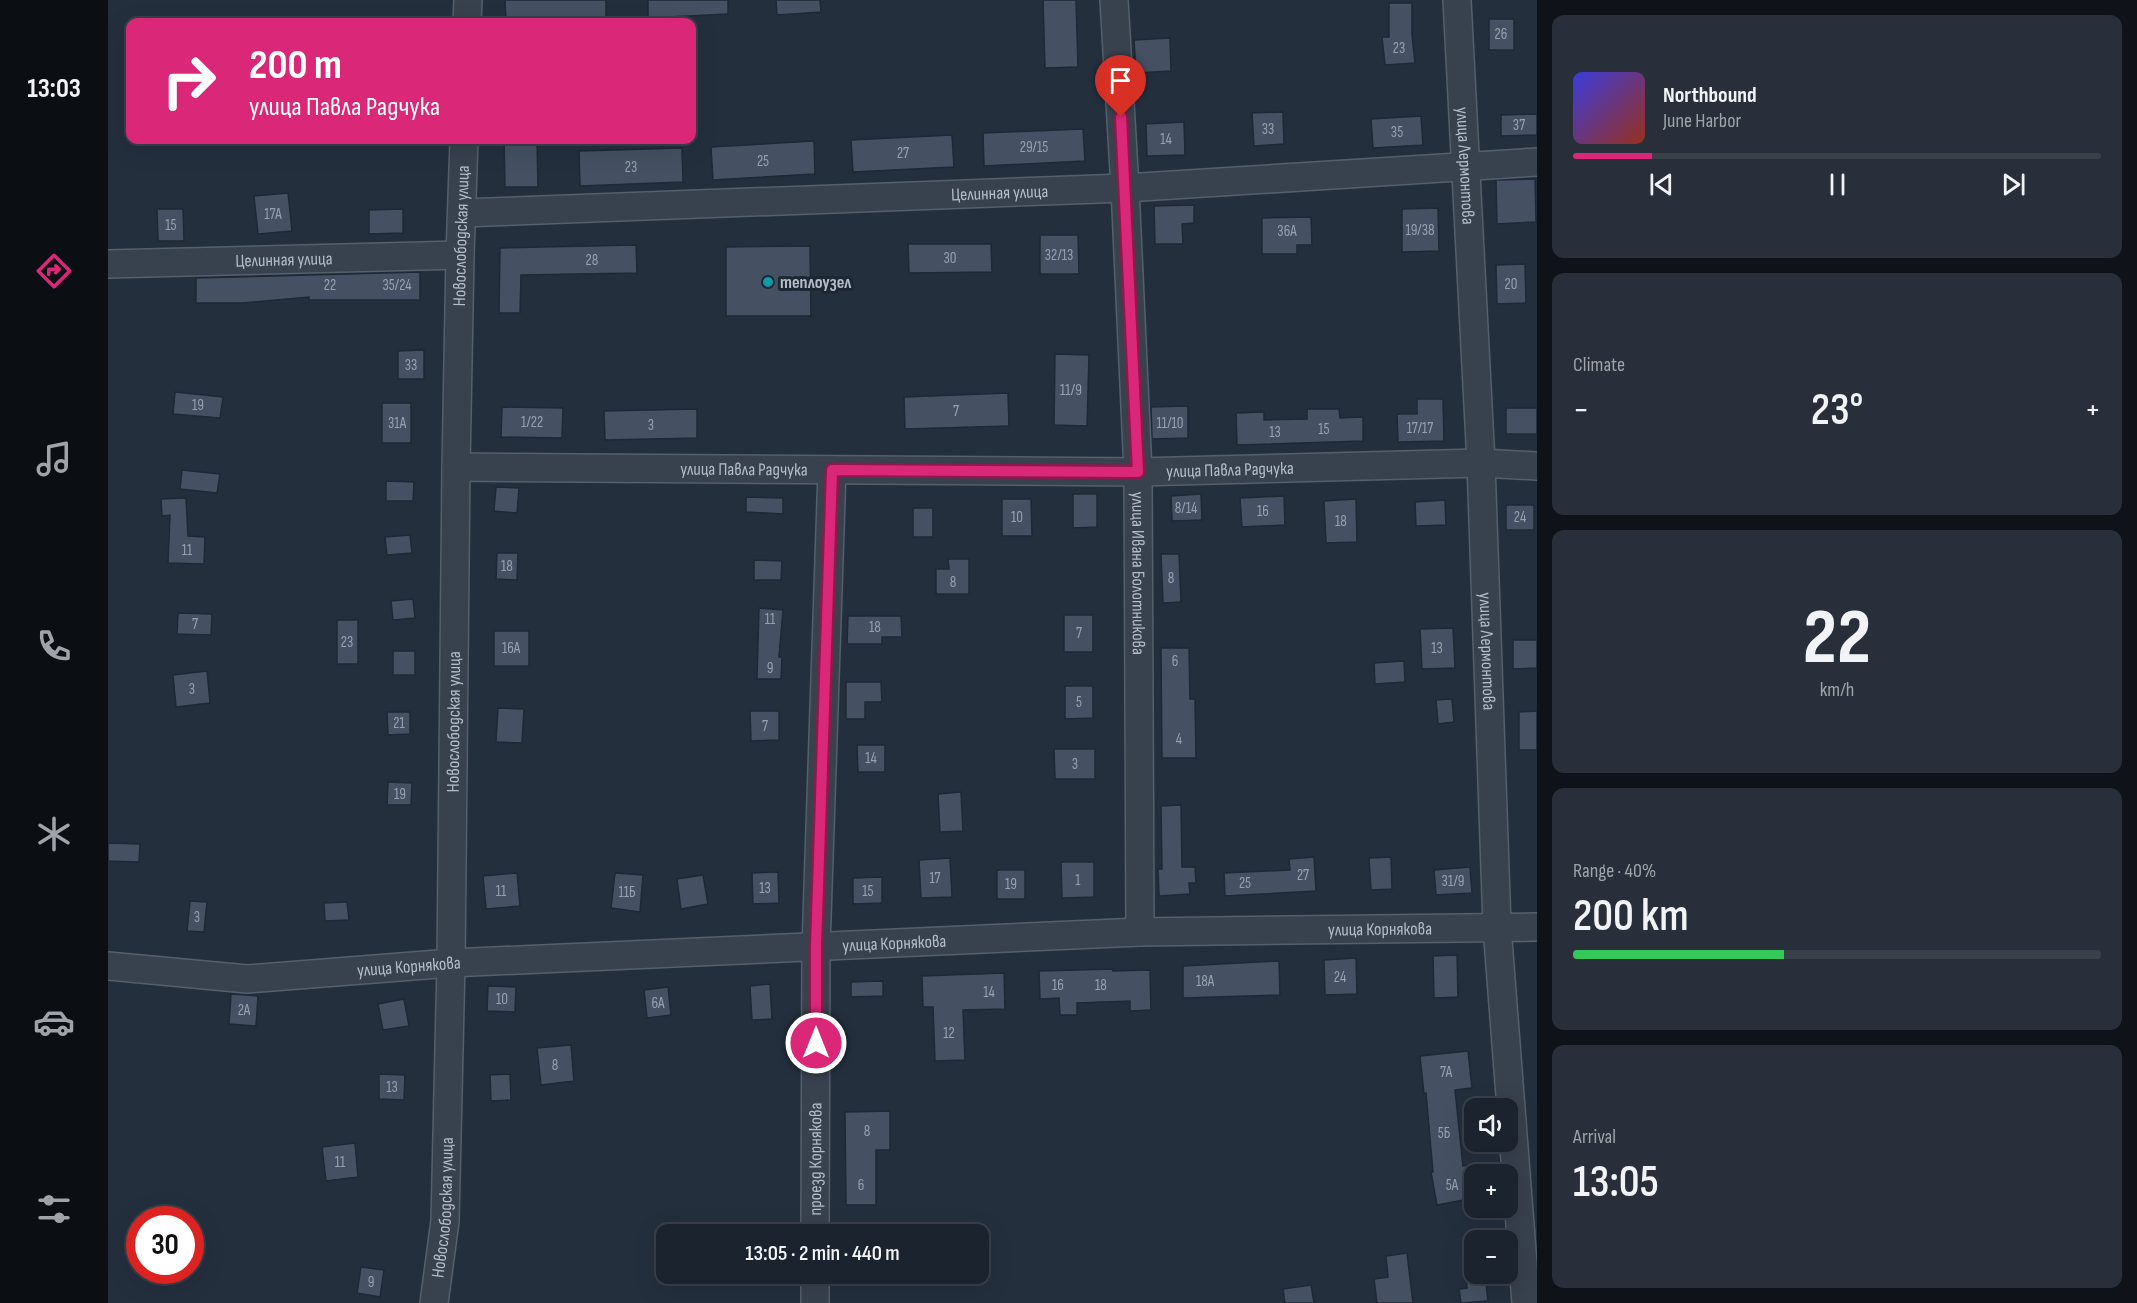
<!DOCTYPE html>
<meta charset="utf-8">
<style>
:root{--surface:#1b232e;--page:#282f3a;--text:#f1f3f6;--muted:#a0a4aa;--line:#39404a;--accent:#db2777}
body{margin:0;font-family:"Sofia Sans Condensed",sans-serif;background:var(--page);color:var(--text);height:100vh;display:flex;flex-direction:column;font-size:22px;white-space:nowrap}
*{box-sizing:border-box;margin:0}
p{font-size:20px;color:var(--muted)}
.icon{flex:none;width:33px;height:33px;fill:none;stroke:currentColor;stroke-width:2;stroke-linecap:round;stroke-linejoin:round}
.map{position:relative;flex:1;overflow:hidden}
.side{display:flex;flex-direction:column;gap:15px;padding:15px;background:#0f1319;width:600px}
.side>*{flex:none}
.guide{position:absolute;left:18px;top:18px;width:570px;height:126px;border-radius:12px;box-shadow:0 6px 24px #0002,0 0 0 2px var(--line);background:#db2777;color:#fff;overflow:hidden}
.fabs{position:absolute;left:1356px;top:1098px;display:grid;gap:12px}
.fabs a{display:grid;place-items:center;width:54px;height:54px;border-radius:12px;background:var(--surface);box-shadow:0 6px 24px #0002,0 0 0 2px var(--line);font-size:30px}
.speed{position:absolute;left:18px;top:1206px;display:flex;gap:12px;font-size:30px;font-weight:700;text-align:center}
.speed>*{display:grid;place-content:center;width:78px;height:78px;border-radius:50%;background:var(--surface);box-shadow:0 6px 24px #0002,0 0 0 2px var(--line);line-height:1}
.speed .limit{border:9px solid #d22;background:#fff;color:#111}
.pin{position:absolute;display:grid;place-items:center;width:51px;height:51px;color:#fff;margin:-62px -26px;border-radius:50% 50% 50% 0;rotate:-45deg;box-shadow:0 0 6px #0007}
.pin .icon{rotate:45deg}
.me{position:absolute;width:66px;margin:-33px;rotate:0deg;stroke-linejoin:round;filter:drop-shadow(0 0 4px #0008)}
.turn{display:flex;align-items:center;gap:21px;height:126px;padding:0 24px;font-size:27px}
.turn .icon{width:78px;height:78px;stroke-width:2.5}
.turn b{display:block;font-size:42px;line-height:51px}
.big{font-size:45px;font-weight:600;line-height:1.1}
.side .tile{flex:1;display:flex;flex-direction:column;justify-content:center;gap:9px;min-width:0;padding:0 21px;border-radius:12px;background:var(--page)}
.side .dial{align-items:center;gap:0}
.dial b{font-size:78px;line-height:1}
.song{display:flex;align-items:center;gap:18px}
.cover{width:72px;height:72px;border-radius:9px;background:linear-gradient(135deg,hsl(240 70% 55%),hsl(10 70% 35%))}
.played{height:6px;border-radius:3px;background:linear-gradient(90deg,var(--accent) 15%,var(--line) 15%)}
.keys{display:flex;justify-content:space-around;direction:ltr}
.heat{display:flex;justify-content:space-between;align-items:center;font-size:33px;direction:ltr}
.charge{height:9px;border-radius:4px;background:linear-gradient(90deg,#34c759 40%,var(--line) 0)}
.trip{position:absolute;left:548px;top:1224px;width:333px;height:60px;border-radius:12px;background:var(--surface);box-shadow:0 6px 24px #0002,0 0 0 2px var(--line);font-weight:600;line-height:60px;text-align:center}
main{display:flex;flex:1;min-height:0}
.tabs{display:flex;flex-direction:column;width:108px;justify-content:space-around;align-items:center;background:#0b0e12;color:var(--muted)}
.tabs .icon{width:42px;height:42px}
.tabs .selected{color:var(--accent)}
.tabs b{font-size:27px;color:var(--text)}
.map>svg:first-child{display:block}
.building{fill:#455162;stroke:#1f2835;stroke-width:1.5}
.lines{fill:none;stroke-linecap:round;stroke-linejoin:round}
.minor-casing{stroke:#565f6c;stroke-width:30}
.minor{stroke:#38414e;stroke-width:27}
.route-casing{stroke:#8e194d;stroke-width:15}
.route{stroke:#db2777;stroke-width:10}
.culture-dot{fill:#0f9aa8;stroke:#1d2633;stroke-width:2}
.labels{text-anchor:middle;dominant-baseline:central;stroke-width:6;stroke-linejoin:round;paint-order:stroke}
.number-label{font-size:15px;fill:#98a1af}
.street-label{font-size:18px;fill:#b4bcc9;stroke:#1d2633}
.poi-label{font-size:18px;font-weight:bold;fill:#b4bcc9;stroke:#1d2633;text-anchor:start}
</style>
<main>
<nav class="tabs">
<b>13:03</b>
<svg class="icon selected" aria-label="directions" viewBox="0 0 24 24"><path d="M12 3l9 9-9 9-9-9zM9 14v-3h6M13 9l2 2-2 2"/></svg>
<svg class="icon" aria-label="music" viewBox="0 0 24 24"><path d="M9 18V5l10-2v13"/><circle cx="6" cy="18" r="3"/><circle cx="16" cy="16" r="3"/></svg>
<svg class="icon" aria-label="phone" viewBox="0 0 24 24"><path d="M5 4h4l2 5-3 2q2 4 5 5l2-3 5 2v4C11 20 4 13 5 4z"/></svg>
<svg class="icon" aria-label="climate" viewBox="0 0 24 24"><path d="M12 3v18M4 7l16 10M4 17L20 7"/></svg>
<svg class="icon" aria-label="car" viewBox="0 0 24 24"><path d="M5 17H2v-5l4-1 3-4h7l3 4 3 1v5h-3M9 17h6M6 11h13"/><circle cx="7" cy="17" r="2"/><circle cx="17" cy="17" r="2"/></svg>
<svg class="icon" aria-label="filters" viewBox="0 0 24 24"><path d="M4 7h16M4 17h16"/><circle cx="9" cy="7" r="2"/><circle cx="15" cy="17" r="2"/></svg>
</nav>
<div class="map">
<svg width="1429" height="1303" viewBox="0 0 1429 1303">
<rect width="100%" height="100%" fill="#242f3e"/>
<!-- building -->
<path class="building" d="M 397,0 L 498,0 L 498,22 L 398,22 Z
M 540,0 L 620,0 L 620,14 L 540,18 Z
M 668,0 L 712,0 L 713,12 L 669,15 Z
M 935,0 L 968,0 L 970,67 L 937,68 Z
M 1281,3 L 1304,3 L 1304,35 L 1307,63 L 1277,65 L 1274,37 L 1281,37 Z
M 1381,19 L 1406,19 L 1406,50 L 1381,50 Z
M 1062,38 L 1063,71 L 1028,73 L 1026,40 Z
M 1175,112 L 1176,144 L 1146,146 L 1144,113 Z
M 1429,114 L 1429,135 L 1393,136 L 1393,115 Z
M 1313,116 L 1315,145 L 1265,148 L 1263,119 Z
M 1076,122 L 1077,155 L 1039,156 L 1038,124 Z
M 975,129 L 977,161 L 876,166 L 875,133 Z
M 844,135 L 846,167 L 745,172 L 743,140 Z
M 396,140 L 429,140 L 430,187 L 397,187 Z
M 706,141 L 707,174 L 605,180 L 603,147 Z
M 574,148 L 575,182 L 472,186 L 471,151 Z
M 1427,179 L 1428,222 L 1389,224 L 1388,180 Z
M 180,193 L 184,231 L 150,234 L 146,196 Z
M 1086,205 L 1086,223 L 1074,224 L 1075,244 L 1047,244 L 1046,206 Z
M 1330,208 L 1331,251 L 1294,252 L 1294,209 Z
M 49,209 L 75,209 L 76,241 L 50,241 Z
M 295,209 L 295,233 L 261,234 L 261,210 Z
M 1203,217 L 1204,245 L 1189,245 L 1189,254 L 1154,254 L 1154,218 Z
M 932,235 L 970,235 L 971,274 L 932,274 Z
M 800,244 L 883,244 L 884,272 L 801,273 Z
M 528,245 L 529,273 L 413,275 L 412,313 L 391,313 L 392,248 Z
M 702,246 L 703,316 L 618,316 L 618,247 Z
M 1417,264 L 1418,303 L 1389,304 L 1388,265 Z
M 312,272 L 312,300 L 201,300 L 201,297 L 134,303 L 88,303 L 88,278 Z
M 316,350 L 316,379 L 290,379 L 290,351 Z
M 947,354 L 981,355 L 979,426 L 946,425 Z
M 67,392 L 115,397 L 112,418 L 65,414 Z
M 900,393 L 901,426 L 797,429 L 796,397 Z
M 1309,399 L 1335,399 L 1336,441 L 1290,442 L 1289,414 L 1309,414 Z
M 274,403 L 303,403 L 303,443 L 274,443 Z
M 1080,406 L 1080,438 L 1044,439 L 1043,407 Z
M 394,407 L 455,408 L 454,438 L 393,437 Z
M 1398,408 L 1429,408 L 1429,434 L 1398,434 Z
M 589,409 L 589,438 L 497,440 L 496,411 Z
M 1199,409 L 1231,409 L 1232,418 L 1255,417 L 1255,441 L 1129,445 L 1128,413 L 1156,412 L 1156,420 L 1199,419 Z
M 74,470 L 112,474 L 109,493 L 72,489 Z
M 278,481 L 306,482 L 305,501 L 278,501 Z
M 388,487 L 411,488 L 409,513 L 386,511 Z
M 965,494 L 989,494 L 989,527 L 965,528 Z
M 1093,494 L 1094,520 L 1064,521 L 1063,496 Z
M 1176,496 L 1177,525 L 1134,527 L 1132,498 Z
M 638,497 L 675,498 L 675,514 L 638,512 Z
M 78,498 L 80,536 L 97,537 L 96,564 L 60,563 L 62,515 L 54,516 L 53,499 Z
M 894,499 L 923,499 L 924,536 L 894,536 Z
M 1248,499 L 1249,542 L 1218,543 L 1216,501 Z
M 1337,500 L 1338,525 L 1308,526 L 1307,502 Z
M 1398,505 L 1426,505 L 1426,530 L 1398,530 Z
M 805,508 L 825,508 L 825,537 L 805,537 Z
M 302,535 L 304,553 L 279,555 L 277,537 Z
M 389,553 L 410,553 L 409,580 L 388,579 Z
M 1053,554 L 1071,554 L 1073,602 L 1055,603 Z
M 840,559 L 861,559 L 861,594 L 828,594 L 828,569 L 841,569 Z
M 646,560 L 674,561 L 673,580 L 646,580 Z
M 305,599 L 307,618 L 285,620 L 283,601 Z
M 651,608 L 675,610 L 671,657 L 674,657 L 673,679 L 649,679 Z
M 70,613 L 104,614 L 103,635 L 69,634 Z
M 956,615 L 985,615 L 985,652 L 956,652 Z
M 740,616 L 793,616 L 794,637 L 774,637 L 774,644 L 739,644 Z
M 229,620 L 250,620 L 250,664 L 229,664 Z
M 1345,628 L 1347,668 L 1314,669 L 1312,629 Z
M 386,631 L 421,631 L 421,666 L 386,666 Z
M 1405,640 L 1429,640 L 1429,668 L 1405,669 Z
M 1053,648 L 1081,648 L 1082,699 L 1087,699 L 1088,758 L 1054,758 Z
M 285,651 L 307,651 L 307,675 L 285,675 Z
M 1296,661 L 1297,682 L 1267,684 L 1266,663 Z
M 99,671 L 102,703 L 68,707 L 65,675 Z
M 738,682 L 773,682 L 774,702 L 757,702 L 757,719 L 738,719 Z
M 957,686 L 985,686 L 985,718 L 957,719 Z
M 1344,699 L 1346,722 L 1330,724 L 1328,700 Z
M 390,708 L 416,709 L 414,743 L 388,742 Z
M 642,711 L 671,711 L 671,740 L 643,741 Z
M 1429,711 L 1429,750 L 1411,750 L 1411,712 Z
M 279,712 L 302,712 L 302,734 L 280,735 Z
M 749,745 L 777,745 L 777,772 L 750,772 Z
M 946,749 L 987,749 L 987,779 L 947,779 Z
M 280,782 L 304,783 L 303,805 L 279,805 Z
M 853,792 L 855,831 L 832,832 L 830,794 Z
M 1073,805 L 1074,867 L 1087,867 L 1088,883 L 1081,883 L 1082,894 L 1051,896 L 1050,869 L 1054,869 L 1053,806 Z
M 0,843 L 32,844 L 31,862 L 0,861 Z
M 1206,857 L 1208,891 L 1117,896 L 1116,873 L 1182,870 L 1181,859 Z
M 1283,857 L 1284,889 L 1263,890 L 1261,858 Z
M 842,858 L 844,897 L 813,898 L 811,860 Z
M 953,862 L 986,862 L 986,897 L 954,898 Z
M 1362,867 L 1364,893 L 1328,895 L 1326,870 Z
M 889,870 L 917,870 L 917,899 L 889,899 Z
M 670,872 L 671,903 L 645,904 L 644,873 Z
M 409,873 L 412,906 L 378,909 L 375,876 Z
M 507,873 L 535,875 L 532,912 L 503,908 Z
M 595,875 L 600,904 L 573,909 L 569,879 Z
M 774,877 L 774,903 L 745,904 L 745,878 Z
M 82,901 L 99,902 L 96,932 L 79,931 Z
M 239,902 L 241,920 L 217,921 L 216,903 Z
M 1349,955 L 1350,997 L 1326,998 L 1325,956 Z
M 1248,958 L 1249,994 L 1217,995 L 1216,960 Z
M 1171,961 L 1172,995 L 1075,998 L 1075,966 Z
M 1005,969 L 1005,971 L 1042,970 L 1043,1010 L 1022,1011 L 1022,1001 L 969,1003 L 969,1015 L 952,1015 L 951,998 L 932,999 L 931,971 Z
M 896,973 L 897,1009 L 855,1010 L 857,1060 L 827,1061 L 825,1007 L 815,1007 L 814,976 Z
M 775,981 L 775,996 L 743,997 L 743,982 Z
M 662,984 L 664,1019 L 644,1020 L 642,986 Z
M 380,986 L 408,987 L 407,1012 L 379,1011 Z
M 560,987 L 563,1015 L 539,1018 L 536,990 Z
M 123,994 L 150,996 L 148,1026 L 121,1024 Z
M 296,999 L 301,1026 L 275,1030 L 270,1004 Z
M 463,1045 L 466,1081 L 433,1085 L 429,1048 Z
M 1360,1051 L 1364,1088 L 1347,1090 L 1355,1166 L 1359,1165 L 1366,1198 L 1329,1205 L 1323,1172 L 1325,1172 L 1318,1093 L 1316,1094 L 1312,1056 Z
M 271,1074 L 297,1075 L 296,1100 L 271,1099 Z
M 402,1074 L 403,1100 L 383,1101 L 382,1075 Z
M 782,1111 L 782,1150 L 768,1150 L 768,1205 L 738,1205 L 737,1112 Z
M 247,1143 L 250,1177 L 218,1181 L 214,1147 Z
M 1299,1253 L 1305,1303 L 1269,1303 L 1266,1279 L 1280,1277 L 1278,1256 Z
M 253,1267 L 276,1270 L 272,1297 L 249,1293 Z
M 1377,1274 L 1380,1301 L 1353,1303 L 1351,1289 L 1359,1288 L 1358,1275 Z
M 1203,1285 L 1206,1303 L 1177,1303 L 1175,1289 Z"/>
<g class="lines">
<defs>
<g id="minor">
<path id="s1" d="M 1006,0 L 1017,188 L 1030,472 L 1032,932"/>
<path id="s2" d="M 1349,0 L 1373,463 L 1389,927 L 1418,1303"/>
<path d="M 359,22 L 360,0"/>
<path id="s3" d="M 354,213 L 1017,188 L 1429,162"/>
<path id="s4" d="M 0,264 L 352,255"/>
<path id="s5" d="M 348,467 L 1030,472 L 1373,463 L 1429,466"/>
<path id="s6" d="M 0,966 L 139,979 L 343,963 L 1032,932 L 1429,927"/>
<path id="s7" d="M 707,1234 L 708,947 L 724,470"/>
<path id="s8" d="M 326,1303 L 337,1221 L 343,963 L 348,467 L 352,255 L 356,140"/>
<path d="M 707,1303 L 707,1274"/>
</g>
</defs>
<!-- minor casing -->
<use href="#minor" class="minor-casing"/>
<!-- minor -->
<use href="#minor" class="minor"/>
</g>
<g class="lines">
<defs>
<path id="route" d="M 708,1043 L 708,947 L 724,470 L 1030,472 L 1013,117"/>
</defs>
<!-- route casing -->
<use href="#route" class="route-casing"/>
<!-- route -->
<use href="#route" class="route"/>
</g>
<!-- markers -->
<circle class="culture-dot" cx="660" cy="282" r="6"/>
<g class="labels">
<!-- number labels -->
<g class="number-label">
<text x="1393" y="34">26</text>
<text x="1291" y="48">23</text>
<text x="1411" y="125">37</text>
<text x="1160" y="129">33</text>
<text x="1289" y="132">35</text>
<text x="1058" y="139">14</text>
<text x="926" y="147">29/15</text>
<text x="795" y="153">27</text>
<text x="655" y="161">25</text>
<text x="523" y="167">23</text>
<text x="165" y="214">17А</text>
<text x="63" y="225">15</text>
<text x="1312" y="230">19/38</text>
<text x="1179" y="231">36А</text>
<text x="951" y="255">32/13</text>
<text x="842" y="258">30</text>
<text x="484" y="260">28</text>
<text x="1403" y="284">20</text>
<text x="222" y="285">22</text>
<text x="289" y="285">35/24</text>
<text x="303" y="365">33</text>
<text x="963" y="390">11/9</text>
<text x="90" y="405">19</text>
<text x="848" y="411">7</text>
<text x="424" y="422">1/22</text>
<text x="289" y="423">31А</text>
<text x="1062" y="423">11/10</text>
<text x="543" y="425">3</text>
<text x="1312" y="428">17/17</text>
<text x="1216" y="429">15</text>
<text x="1167" y="432">13</text>
<text x="1078" y="508">8/14</text>
<text x="1155" y="511">16</text>
<text x="909" y="517">10</text>
<text x="1412" y="517">24</text>
<text x="1233" y="521">18</text>
<text x="79" y="550">11</text>
<text x="399" y="566">18</text>
<text x="1063" y="578">8</text>
<text x="845" y="582">8</text>
<text x="662" y="619">11</text>
<text x="87" y="624">7</text>
<text x="767" y="627">18</text>
<text x="971" y="633">7</text>
<text x="239" y="642">23</text>
<text x="403" y="648">16А</text>
<text x="1329" y="648">13</text>
<text x="1067" y="661">6</text>
<text x="662" y="668">9</text>
<text x="84" y="689">3</text>
<text x="971" y="702">5</text>
<text x="291" y="723">21</text>
<text x="657" y="726">7</text>
<text x="1071" y="739">4</text>
<text x="763" y="758">14</text>
<text x="967" y="764">3</text>
<text x="292" y="794">19</text>
<text x="1195" y="875">27</text>
<text x="827" y="878">17</text>
<text x="970" y="880">1</text>
<text x="1345" y="881">31/9</text>
<text x="1137" y="883">25</text>
<text x="903" y="884">19</text>
<text x="657" y="888">13</text>
<text x="393" y="891">11</text>
<text x="760" y="891">15</text>
<text x="519" y="892">11Б</text>
<text x="89" y="917">3</text>
<text x="1232" y="977">24</text>
<text x="1097" y="981">18А</text>
<text x="950" y="985">16</text>
<text x="993" y="985">18</text>
<text x="881" y="992">14</text>
<text x="394" y="999">10</text>
<text x="550" y="1003">6А</text>
<text x="136" y="1010">2А</text>
<text x="841" y="1033">12</text>
<text x="447" y="1065">8</text>
<text x="1338" y="1072">7А</text>
<text x="284" y="1087">13</text>
<text x="759" y="1131">8</text>
<text x="1336" y="1133">5Б</text>
<text x="232" y="1162">11</text>
<text x="753" y="1185">6</text>
<text x="1344" y="1185">5А</text>
<text x="263" y="1282">9</text>
</g>
<!-- street labels -->
<g class="street-label">
<text stroke="none"><textPath href="#s2" startOffset="166">улица Лермонтова</textPath></text>
<text stroke="none"><textPath href="#s3" startOffset="538">Целинная улица</textPath></text>
<text stroke="none"><textPath href="#s8" startOffset="1068">Новослободская улица</textPath></text>
<text stroke="none"><textPath href="#s4" startOffset="176">Целинная улица</textPath></text>
<text stroke="none"><textPath href="#s5" startOffset="288">улица Павла Радчука</textPath></text>
<text stroke="none"><textPath href="#s5" startOffset="774">улица Павла Радчука</textPath></text>
<text stroke="none"><textPath href="#s1" startOffset="574">улица Ивана Болотникова</textPath></text>
<text stroke="none"><textPath href="#s2" startOffset="652">улица Лермонтова</textPath></text>
<text stroke="none"><textPath href="#s8" startOffset="582">Новослободская улица</textPath></text>
<text stroke="none"><textPath href="#s6" startOffset="1274">улица Корнякова</textPath></text>
<text stroke="none"><textPath href="#s6" startOffset="788">улица Корнякова</textPath></text>
<text stroke="none"><textPath href="#s6" startOffset="302">улица Корнякова</textPath></text>
<text stroke="none"><textPath href="#s7" startOffset="75">проезд Корнякова</textPath></text>
<text stroke="none"><textPath href="#s8" startOffset="96">Новослободская улица</textPath></text>
</g>
<!-- poi labels -->
<g class="poi-label">
<text x="672" y="282">теплоузел</text>
</g>
</g>
</svg>
<div class="fabs">
<a><svg class="icon" aria-label="sound" viewBox="0 0 24 24"><path d="M4 9h4l5-4v14l-5-4H4zM17 9q2 3 0 6"/></svg></a>
<a>+</a>
<a>−</a>
</div>
<div class="speed"><div class="limit">30</div></div>
<div class="pin" style="left:1013px;top:117px;background:#d93025"><svg class="icon" aria-label="arrive" viewBox="0 0 24 24"><path d="M6 21V4h12l-3 4 3 4H6"/></svg></div>
<svg class="me" style="left:708px;top:1043px" viewBox="-20 -20 40 40"><circle r="17" fill="#db2777" stroke="#fff" stroke-width="3"/><path d="M0-11L8 9 0 5-8 9z" fill="#fff"/></svg>
<div class="trip">13:05 · 2 min · 440 m</div>
<div class="guide">
<div class="turn"><svg class="icon" aria-label="right" viewBox="0 0 24 24"><path d="M7 20v-9h11M14 6l5 5-5 5"/></svg><div><b>200 m</b>улица Павла Радчука</div></div>
</div>
</div>
<section class="side">
<div class="tile">
<div class="song"><i class="cover"></i><div><b>Northbound</b><p>June Harbor</p></div></div>
<div class="played"></div>
<div class="keys"><svg class="icon" aria-label="previous" viewBox="0 0 24 24"><path d="M18 5L8 12l10 7zM5 5v14"/></svg><svg class="icon" aria-label="pause" viewBox="0 0 24 24"><path d="M8 5v14M16 5v14"/></svg><svg class="icon" aria-label="next" viewBox="0 0 24 24"><path d="M6 5l10 7-10 7zM19 5v14"/></svg></div>
</div>
<div class="tile"><p>Climate</p>
<div class="heat"><a>−</a><b class="big">23°</b><a>+</a></div>
</div>
<div class="tile dial"><b>22</b><p>km/h</p></div>
<div class="tile"><p>Range · 40%</p><b class="big">200 km</b><div class="charge"></div></div>
<div class="tile"><p>Arrival</p><b class="big">13:05</b></div>
</section>
</main>
